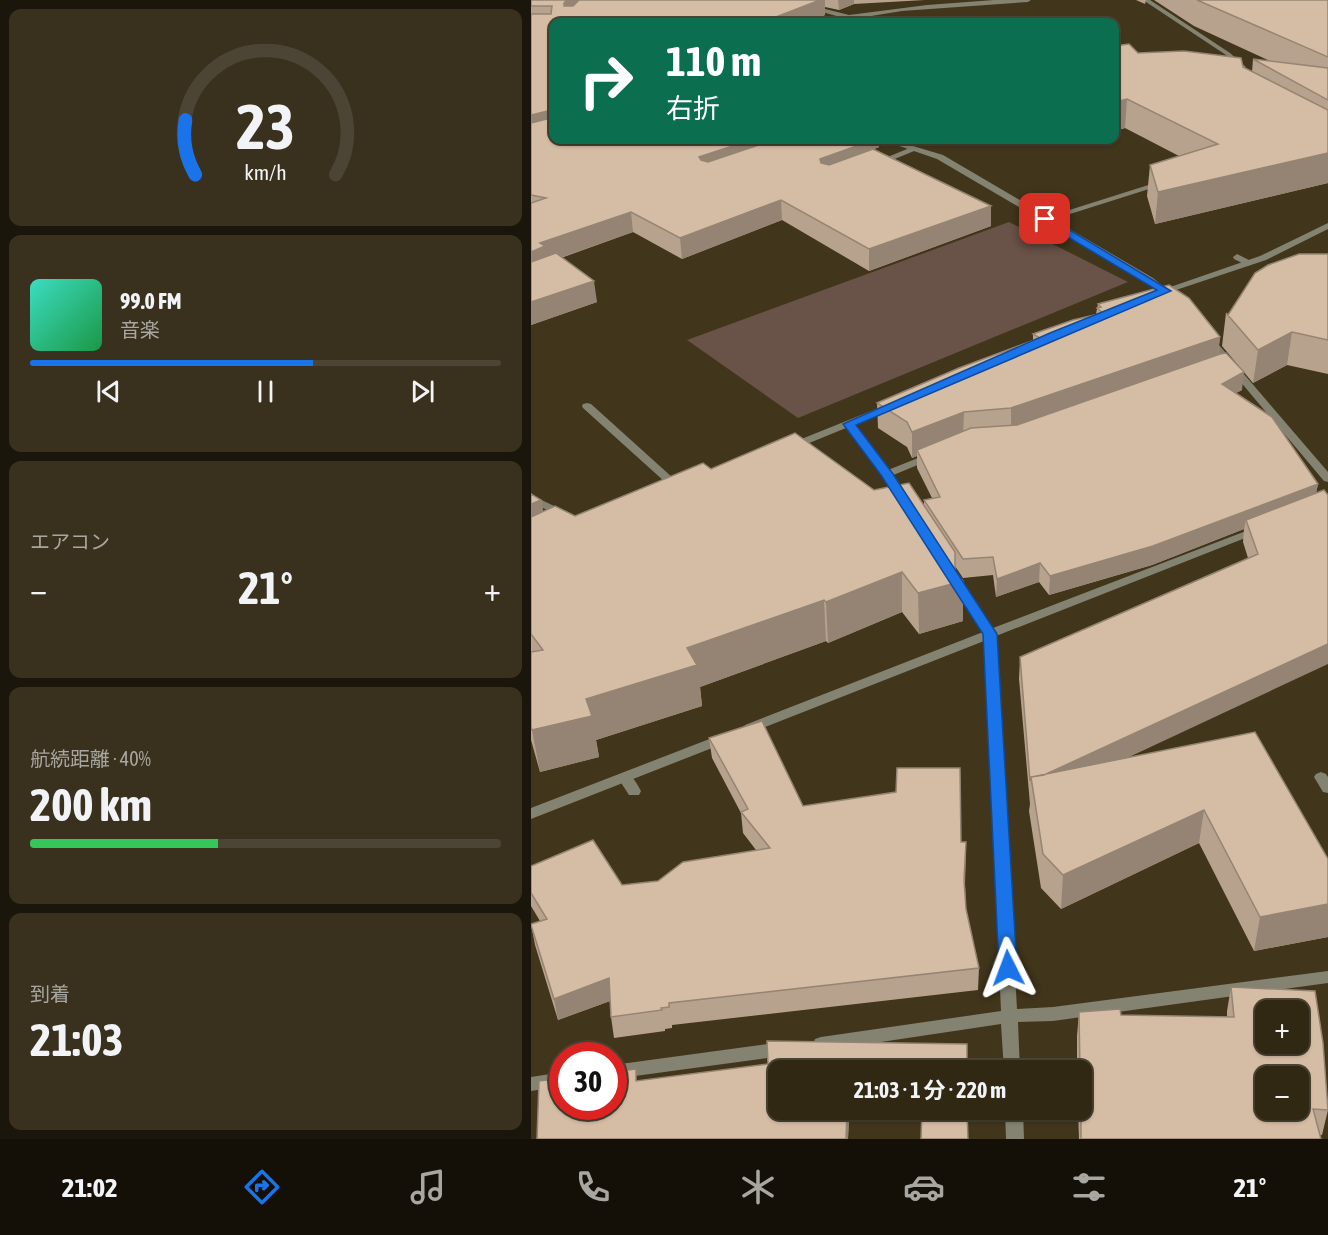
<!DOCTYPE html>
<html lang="ja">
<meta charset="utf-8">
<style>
:root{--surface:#312814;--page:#39301d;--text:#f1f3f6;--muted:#a8a6a0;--line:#4c4434;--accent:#1a73e8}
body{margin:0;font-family:"Asap Condensed","Noto Sans JP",sans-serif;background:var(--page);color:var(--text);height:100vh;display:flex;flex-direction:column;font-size:22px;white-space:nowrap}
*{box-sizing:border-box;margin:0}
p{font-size:20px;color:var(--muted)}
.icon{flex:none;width:33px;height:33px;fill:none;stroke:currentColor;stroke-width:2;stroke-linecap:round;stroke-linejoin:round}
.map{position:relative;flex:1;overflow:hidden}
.details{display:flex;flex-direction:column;gap:9px;padding:9px;background:#1b160b;width:531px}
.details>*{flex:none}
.banner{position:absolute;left:18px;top:18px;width:570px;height:126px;border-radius:12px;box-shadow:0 2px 4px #0004,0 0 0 2px var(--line);background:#0b6e4f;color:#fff;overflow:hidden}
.tools{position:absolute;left:724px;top:1000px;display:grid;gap:12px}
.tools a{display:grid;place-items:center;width:54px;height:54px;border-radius:12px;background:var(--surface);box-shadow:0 2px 4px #0004,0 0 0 2px var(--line);font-size:30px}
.speed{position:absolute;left:18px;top:1042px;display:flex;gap:12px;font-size:30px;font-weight:700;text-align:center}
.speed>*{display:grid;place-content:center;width:78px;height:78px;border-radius:50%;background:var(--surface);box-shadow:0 2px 4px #0004,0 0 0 2px var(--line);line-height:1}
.speed .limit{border:9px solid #d22;background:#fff;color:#111}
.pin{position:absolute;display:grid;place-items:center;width:51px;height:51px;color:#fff;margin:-26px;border-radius:12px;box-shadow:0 3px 9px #0006}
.me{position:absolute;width:66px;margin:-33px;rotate:357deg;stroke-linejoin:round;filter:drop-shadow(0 0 4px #0008)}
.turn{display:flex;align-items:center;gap:21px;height:126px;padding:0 18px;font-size:27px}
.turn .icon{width:78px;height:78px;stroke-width:2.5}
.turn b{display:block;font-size:42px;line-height:51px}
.big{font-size:45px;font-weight:700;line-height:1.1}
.details .card{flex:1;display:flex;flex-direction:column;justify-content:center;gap:9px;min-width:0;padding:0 21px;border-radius:12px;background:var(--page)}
.details .dial{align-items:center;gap:0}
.dial svg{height:156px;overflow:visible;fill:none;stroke:var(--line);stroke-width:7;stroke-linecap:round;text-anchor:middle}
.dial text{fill:var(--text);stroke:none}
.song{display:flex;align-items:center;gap:18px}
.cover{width:72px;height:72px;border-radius:9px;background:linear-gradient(135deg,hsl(170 70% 55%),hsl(140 70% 35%))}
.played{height:6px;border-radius:3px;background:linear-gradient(90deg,var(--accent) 60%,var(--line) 60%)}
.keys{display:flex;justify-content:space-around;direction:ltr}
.heat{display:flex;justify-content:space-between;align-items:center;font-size:33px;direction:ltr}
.charge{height:9px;border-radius:4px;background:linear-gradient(90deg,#34c759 40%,var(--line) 0)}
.trip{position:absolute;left:237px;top:1060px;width:324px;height:60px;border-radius:12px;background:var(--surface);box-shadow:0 2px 4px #0004,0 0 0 2px var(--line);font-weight:700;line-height:60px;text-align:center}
.dock{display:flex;height:96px;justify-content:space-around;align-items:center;background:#141008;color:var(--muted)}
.dock .icon{width:42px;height:42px}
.dock .current{color:var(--accent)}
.dock b{font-size:27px;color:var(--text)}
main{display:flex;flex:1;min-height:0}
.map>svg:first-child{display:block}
.green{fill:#695247}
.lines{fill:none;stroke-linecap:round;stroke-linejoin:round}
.service{fill:#848271;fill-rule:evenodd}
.minor{fill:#848271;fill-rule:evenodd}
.tertiary{fill:#848271;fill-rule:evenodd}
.wall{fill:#b7a28d}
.shaded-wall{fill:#958473}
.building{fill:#d5bca4;stroke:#958473;stroke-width:1.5;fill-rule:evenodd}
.route{fill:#1a73e8;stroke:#114b97;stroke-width:1.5}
</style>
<main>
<section class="details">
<div class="card dial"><svg viewBox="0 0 100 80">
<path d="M14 69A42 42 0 1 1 86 69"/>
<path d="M14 69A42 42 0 0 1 9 41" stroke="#1a73e8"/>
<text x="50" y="56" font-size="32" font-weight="700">23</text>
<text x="50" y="72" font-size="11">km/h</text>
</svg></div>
<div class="card">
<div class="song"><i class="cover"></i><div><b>99.0 FM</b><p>音楽</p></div></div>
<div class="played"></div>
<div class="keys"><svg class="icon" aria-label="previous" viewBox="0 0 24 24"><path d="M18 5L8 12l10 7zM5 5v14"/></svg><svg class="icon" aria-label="pause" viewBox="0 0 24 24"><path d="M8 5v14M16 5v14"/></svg><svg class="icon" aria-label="next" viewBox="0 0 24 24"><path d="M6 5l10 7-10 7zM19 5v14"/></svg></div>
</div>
<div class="card"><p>エアコン</p>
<div class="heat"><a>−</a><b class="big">21°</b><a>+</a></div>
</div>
<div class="card"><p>航続距離 · 40%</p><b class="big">200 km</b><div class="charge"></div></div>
<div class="card"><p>到着</p><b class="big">21:03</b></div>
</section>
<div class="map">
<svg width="797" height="1139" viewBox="0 0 797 1139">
<rect width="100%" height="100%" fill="#41351b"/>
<!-- green -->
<path class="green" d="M 478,222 L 597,282 L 267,418 L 156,340 Z"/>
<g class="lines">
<!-- service -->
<path class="service" d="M 381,147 L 388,149 L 349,165 L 342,163 Z
M 630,181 L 637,183 L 517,221 L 510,219 Z
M 706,254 L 720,261 L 722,263 L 717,266 L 703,259 L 702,257 Z
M 56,403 L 60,404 L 152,487 L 154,489 L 152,491 L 144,491 L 52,408 L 51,406 L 52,404 Z
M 402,452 L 407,455 L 406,457 L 360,476 L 352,476 L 350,474 L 352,472 Z
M 790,772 L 795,774 L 797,777 L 797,793 L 792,792 L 783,777 L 785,774 Z
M 94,773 C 102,775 106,784 110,791 L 108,795 L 98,795 L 87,778 L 89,775 Z"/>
<!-- minor -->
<path class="minor" d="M 248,0 L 259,0 L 318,15 L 396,5 L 463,0 L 500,0 L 497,2 L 371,11 L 303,22 L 293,22 L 309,17 Z
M 612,0 L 619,0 L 699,53 L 715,67 L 708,69 L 695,55 Z
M 351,140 L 362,140 L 412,155 L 622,278 L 647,298 L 645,300 L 639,300 L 616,282 L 406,159 Z
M 679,337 L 682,338 L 797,472 L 797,482 L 793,481 L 676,342 L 676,338 Z
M 318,421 L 322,422 L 376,496 L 378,498 L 376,500 L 368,500 L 313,424 Z
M 0,495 L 38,513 L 40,515 L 38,517 L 30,517 L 0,502 Z
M 728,526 L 732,527 L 734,529 L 732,531 L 465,636 L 486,1009 L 522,1007 L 797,971 L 797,983 L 522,1021 L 487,1022 L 489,1071 L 473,1071 L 470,1024 L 290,1051 L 284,1049 L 282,1044 L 284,1039 L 290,1037 L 470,1011 L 453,641 L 224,731 L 214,731 L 212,728 L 214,725 L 452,632 L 418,579 L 420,576 L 428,576 L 462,628 Z
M 194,733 L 199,735 L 201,738 L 199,741 L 0,819 L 0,808 Z
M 252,1042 L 258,1044 L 260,1049 L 258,1054 L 252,1056 L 82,1079 L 82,1065 Z
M 32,1072 L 32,1086 L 0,1091 L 0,1077 Z
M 474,1110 L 492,1110 L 493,1139 L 475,1139 Z"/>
<!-- tertiary -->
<path class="tertiary" d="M 797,223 L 797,229 L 735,260 L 627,296 L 622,293 L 729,256 Z
M 360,403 L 364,404 L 365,406 L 364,408 L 266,448 L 262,449 L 257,446 L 258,444 Z"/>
</g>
<!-- wall -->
<path class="wall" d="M 0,0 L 394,0 L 323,4 L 308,10 L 294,7 L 294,15 L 277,22 L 22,22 L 22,140 L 348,147 L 343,149 L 460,206 L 460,226 L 338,271 L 251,220 L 151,259 L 102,232 L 30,258 L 66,302 L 0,325 Z
M 605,0 L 615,0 L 614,4 Z
M 623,0 L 797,0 L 797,183 L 624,224 L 616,196 L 619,165 L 648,156 L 594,128 L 584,131 L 607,53 L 712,67 L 721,72 L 722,59 L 739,61 L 663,26 Z
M 510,140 L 544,140 L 519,145 Z
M 797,254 L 797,374 L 756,365 L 722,383 L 691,346 L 695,313 L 697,315 Z
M 567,304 L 689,337 L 687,355 L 711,390 L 705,393 L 787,484 L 785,493 L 596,758 L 797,859 L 797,937 L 723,951 L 668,843 L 530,909 L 510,888 L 498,811 L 499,804 L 488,679 L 489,657 L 717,558 L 712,542 L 713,529 L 621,565 L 518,595 L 508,582 L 465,597 L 462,575 L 432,578 L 424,566 L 432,621 L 388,634 L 371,612 L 297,643 L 295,641 L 169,687 L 171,706 L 65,740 L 68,757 L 9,772 L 0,740 L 0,494 L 10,500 L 12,511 L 44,516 L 180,469 L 343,490 L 393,506 L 393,500 L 401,498 L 386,468 L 386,456 L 381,458 L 376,447 L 347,428 L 346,403 L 502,341 L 502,334 L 565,314 Z
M 178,738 L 272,806 L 430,842 L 435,842 L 434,885 L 435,909 L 448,968 L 447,990 L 141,1025 L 141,1028 L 134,1029 L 134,1031 L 83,1038 L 80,1017 L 79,1001 L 27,1020 L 4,945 L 0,924 L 9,921 L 0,906 L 0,866 L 91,885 L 127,881 L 225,850 L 212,833 L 210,813 L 181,758 Z
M 700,987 L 797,1110 L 791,1135 L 788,1135 L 790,1139 L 548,1139 L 547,1110 L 550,1110 L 550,1071 L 546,1071 L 546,1036 L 548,1012 L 590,1015 L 696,1017 L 696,1011 Z
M 248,1071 L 248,1110 L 436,1110 L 390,1119 L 318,1117 L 317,1139 L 6,1139 L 107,1081 Z"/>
<!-- shaded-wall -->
<path class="shaded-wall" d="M 36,0 L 52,0 L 35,21 L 33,3 Z
M 289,0 L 294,0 L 294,15 L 277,22 L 232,22 Z
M 307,0 L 323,0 L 323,4 L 308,10 Z
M 596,99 L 594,128 L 584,131 L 584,102 Z
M 21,110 L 22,123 L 0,135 L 0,115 Z
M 220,140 L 277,140 L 170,177 L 168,157 Z
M 318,140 L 348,140 L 348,147 L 331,154 L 290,179 L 289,159 Z
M 519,140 L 544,140 L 519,145 Z
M 797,153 L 797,183 L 624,224 L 627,192 Z
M 250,200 L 251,220 L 151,259 L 149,238 Z
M 460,206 L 460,226 L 338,271 L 338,249 Z
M 100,212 L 102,232 L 17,262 L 0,274 L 0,252 L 9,243 Z
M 63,281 L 66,302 L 0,325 L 0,302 Z
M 761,332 L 756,365 L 722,383 L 727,350 Z
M 689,337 L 686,361 L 480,434 L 480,408 Z
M 713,372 L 711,390 L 689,401 L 691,384 Z
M 433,412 L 432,437 L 386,450 L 386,456 L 381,458 L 381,432 Z
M 787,484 L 783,502 L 715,520 L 713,529 L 621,565 L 518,595 L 519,576 Z
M 10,500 L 17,539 L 0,547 L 0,504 Z
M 509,563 L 508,582 L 465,597 L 466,579 Z
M 371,572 L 371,612 L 297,643 L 295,602 Z
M 432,581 L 432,621 L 388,634 L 387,593 Z
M 293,600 L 295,641 L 169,687 L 171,706 L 65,740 L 68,757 L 9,772 L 1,730 L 55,699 L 156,648 Z
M 797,644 L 797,664 L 504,801 L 500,780 Z
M 673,810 L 668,843 L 530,909 L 532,875 Z
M 797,904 L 797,937 L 723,951 L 729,917 Z
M 78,978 L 82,1000 L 27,1020 L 23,999 Z
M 316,1110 L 318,1110 L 318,1117 L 317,1139 L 315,1139 Z"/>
<!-- building -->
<path class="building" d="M 0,0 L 36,0 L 33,3 L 33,6 L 42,6 L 48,0 L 289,0 L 232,22 L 22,22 L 22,140 L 220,140 L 168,157 L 170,160 L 177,162 L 243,140 L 320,140 L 331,144 L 289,159 L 290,163 L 298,165 L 342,149 L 460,206 L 338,249 L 250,200 L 149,238 L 100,212 L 9,243 L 14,246 L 0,252 L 0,203 L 15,198 L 0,195 L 0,123 L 20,118 L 21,110 L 0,115 L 0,14 L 20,14 L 21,6 L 0,6 Z
M 666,0 L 797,0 L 797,57 Z
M 598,44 L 607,53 L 653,51 L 710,58 L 712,67 L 797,110 L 797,153 L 627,192 L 619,165 L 687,144 L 596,99 L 584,102 L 584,46 Z
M 722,59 L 797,68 L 797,100 Z
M 25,253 L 63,281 L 0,302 L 0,262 Z
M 768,254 L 797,254 L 797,340 L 761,332 L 727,350 L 695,313 L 697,315 L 724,273 L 737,265 Z
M 638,285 L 658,298 L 689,337 L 480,408 L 433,412 L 381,432 L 376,422 L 346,403 L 428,368 L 509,338 L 502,334 L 542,320 L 572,313 L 566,308 L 570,307 L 567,304 Z
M 695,353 L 713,372 L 691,384 L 741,417 L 787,484 L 622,546 L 519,576 L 509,563 L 466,579 L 462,557 L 432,559 L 393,500 L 409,497 L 386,450 L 440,428 L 486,425 L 689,354 Z
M 264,433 L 343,490 L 378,483 L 424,552 L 424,571 L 432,581 L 387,593 L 371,572 L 295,602 L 293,600 L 156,648 L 166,665 L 55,699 L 61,716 L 1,730 L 0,727 L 0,652 L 12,650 L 0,634 L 0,517 L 24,506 L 44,516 L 172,463 L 180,469 Z
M 793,490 L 797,495 L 797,644 L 513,775 L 500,777 L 499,781 L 489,657 L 727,554 L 715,520 Z
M 0,494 L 10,500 L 0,504 Z
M 231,721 L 272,806 L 365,792 L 366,768 L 429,768 L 430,842 L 435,842 L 433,880 L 435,909 L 448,968 L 138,1003 L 138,1007 L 130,1008 L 131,1010 L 80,1017 L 78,978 L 23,999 L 0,925 L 0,924 L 16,919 L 0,893 L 0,866 L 62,840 L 91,885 L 127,881 L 152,862 L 239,848 L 210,812 L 217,809 L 178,738 Z
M 724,732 L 797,859 L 797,904 L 729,917 L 673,810 L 532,875 L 512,854 L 500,777 Z
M 700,987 L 784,991 L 792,1043 L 797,1110 L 782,1109 L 790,1139 L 550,1139 L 550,1071 L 549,1071 L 548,1012 L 589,1009 L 590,1015 L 703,1017 ZM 735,1011 L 768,1011 L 768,1044 L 735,1044 ZM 735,1077 L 768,1077 L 768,1110 L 735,1110 Z
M 236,1041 L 436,1044 L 436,1071 L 248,1071 L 248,1110 L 316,1110 L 315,1139 L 6,1139 L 8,1081 L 32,1078 L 32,1107 L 82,1107 L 82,1072 L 105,1069 L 105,1081 L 237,1064 Z
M 391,1110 L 436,1110 L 437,1139 L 390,1139 Z"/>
<!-- route -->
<path class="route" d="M 510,217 L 517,217 L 640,291 L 325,425 L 362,474 L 466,634 L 486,968 L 483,973 L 477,975 L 470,973 L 468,968 L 452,634 L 350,475 L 312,424 L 519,333 L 626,290 L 510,221 Z"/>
</svg>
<div class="tools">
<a>+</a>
<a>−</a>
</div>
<div class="speed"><div class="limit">30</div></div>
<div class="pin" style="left:514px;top:219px;background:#d93025"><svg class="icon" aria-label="arrive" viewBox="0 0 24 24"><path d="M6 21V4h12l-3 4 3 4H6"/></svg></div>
<svg class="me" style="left:477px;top:968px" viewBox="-20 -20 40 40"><path d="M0-17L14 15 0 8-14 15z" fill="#1a73e8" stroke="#fff" stroke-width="4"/></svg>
<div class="trip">21:03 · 1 分 · 220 m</div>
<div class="banner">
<div class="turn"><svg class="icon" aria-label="right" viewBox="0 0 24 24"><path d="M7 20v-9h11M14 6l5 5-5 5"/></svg><div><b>110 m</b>右折</div></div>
</div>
</div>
</main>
<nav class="dock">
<b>21:02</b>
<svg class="icon current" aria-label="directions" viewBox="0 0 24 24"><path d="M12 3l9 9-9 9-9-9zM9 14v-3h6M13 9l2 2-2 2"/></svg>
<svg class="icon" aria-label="music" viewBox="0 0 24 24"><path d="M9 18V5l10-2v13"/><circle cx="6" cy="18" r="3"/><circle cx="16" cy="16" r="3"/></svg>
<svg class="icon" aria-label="phone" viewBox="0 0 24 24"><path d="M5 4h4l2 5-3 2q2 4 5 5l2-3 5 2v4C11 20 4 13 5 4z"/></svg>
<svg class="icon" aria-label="climate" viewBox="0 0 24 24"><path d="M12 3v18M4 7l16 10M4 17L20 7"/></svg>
<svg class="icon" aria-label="car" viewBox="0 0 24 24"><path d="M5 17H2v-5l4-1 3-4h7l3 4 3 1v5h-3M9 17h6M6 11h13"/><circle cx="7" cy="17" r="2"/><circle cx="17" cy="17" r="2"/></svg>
<svg class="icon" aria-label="filters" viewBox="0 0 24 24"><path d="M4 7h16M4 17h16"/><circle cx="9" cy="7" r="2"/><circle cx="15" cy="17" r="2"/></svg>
<b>21°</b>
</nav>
